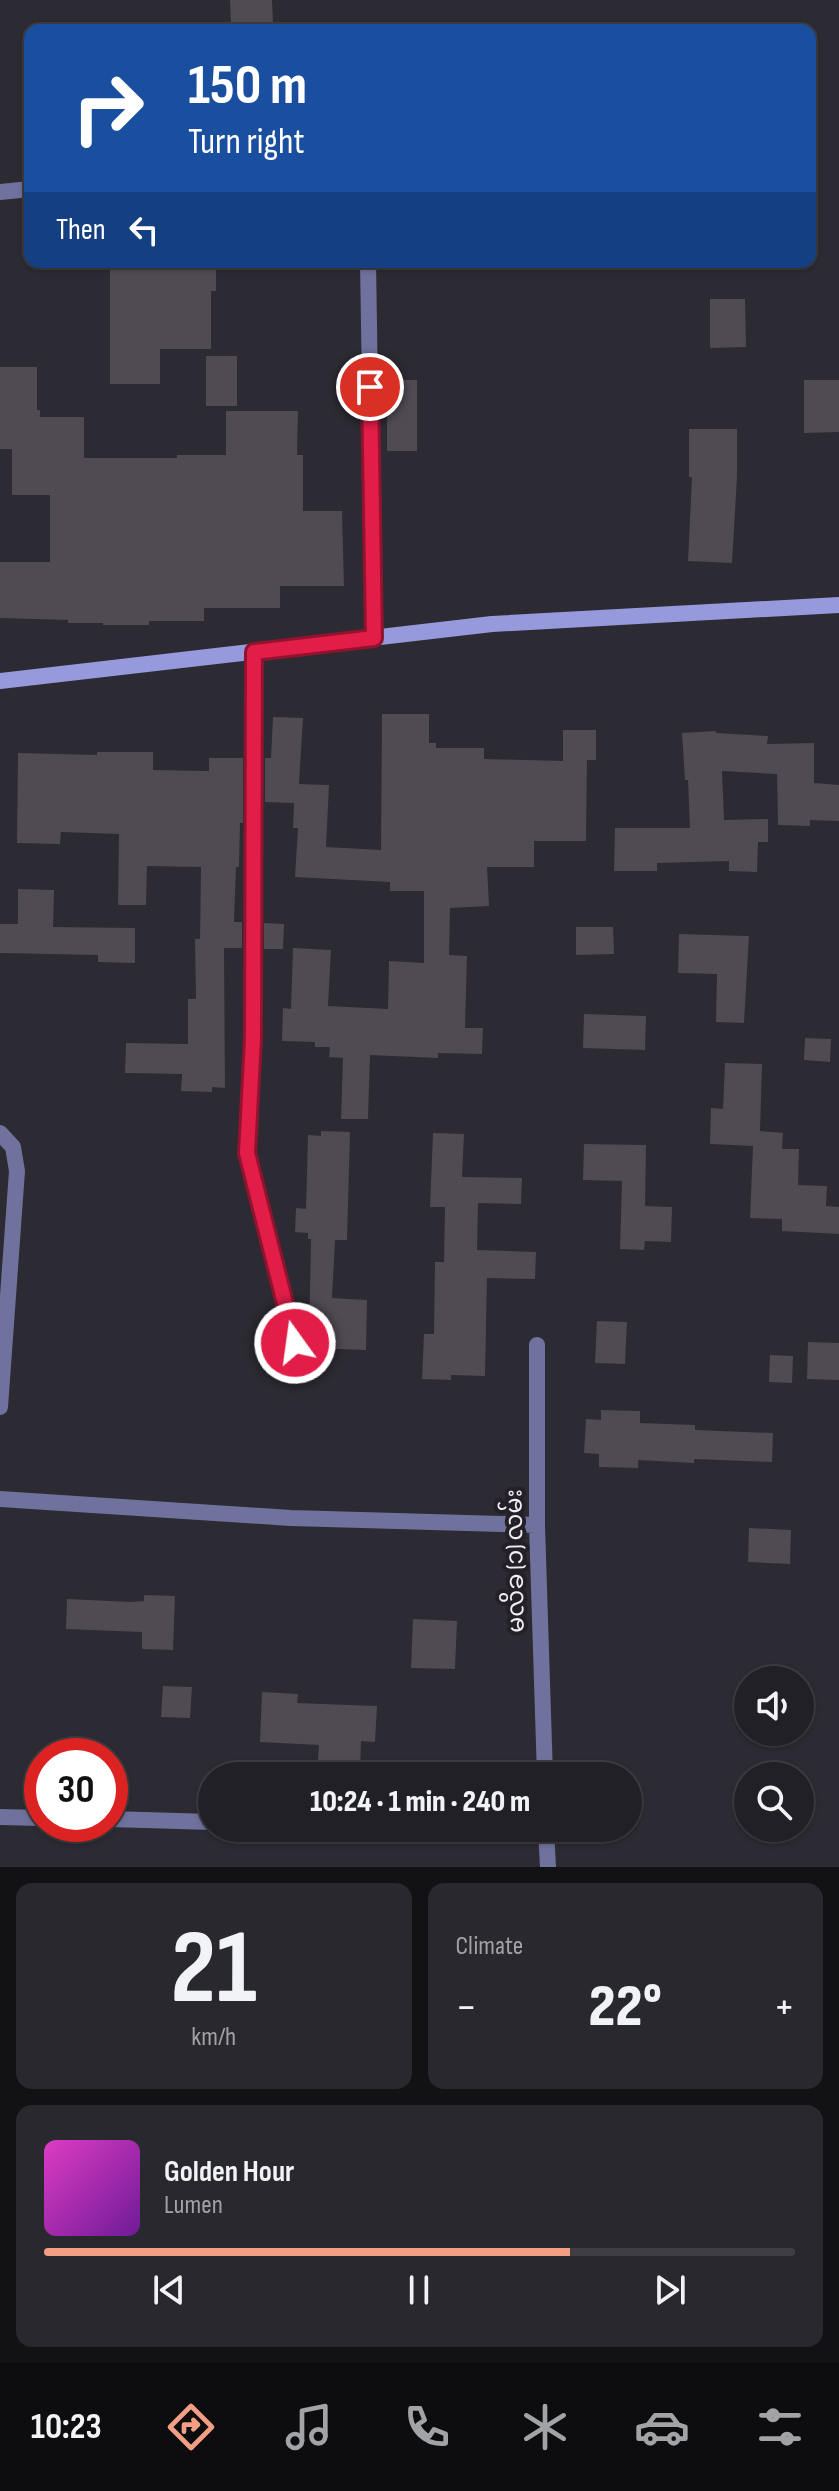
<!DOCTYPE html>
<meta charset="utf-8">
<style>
:root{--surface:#212026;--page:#29282e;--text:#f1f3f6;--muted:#a2a3a7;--line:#3e3e43;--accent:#f39f85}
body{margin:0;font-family:"Sofia Sans Condensed","Noto Sans Myanmar",sans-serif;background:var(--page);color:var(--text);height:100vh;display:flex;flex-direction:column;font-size:30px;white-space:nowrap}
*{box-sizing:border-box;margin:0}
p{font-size:26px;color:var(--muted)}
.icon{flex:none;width:44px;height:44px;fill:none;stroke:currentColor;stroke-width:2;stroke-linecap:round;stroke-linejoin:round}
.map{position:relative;height:1867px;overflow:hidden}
.sheet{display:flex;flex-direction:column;gap:16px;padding:16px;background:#121215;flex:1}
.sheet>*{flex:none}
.top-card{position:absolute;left:24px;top:24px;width:792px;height:244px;border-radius:16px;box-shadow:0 2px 6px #0004,0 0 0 2px var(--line);background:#1a4fa0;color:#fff;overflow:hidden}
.controls{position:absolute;left:734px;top:1666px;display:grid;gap:16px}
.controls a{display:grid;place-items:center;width:80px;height:80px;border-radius:50%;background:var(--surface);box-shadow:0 2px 6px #0004,0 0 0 2px var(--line);font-size:40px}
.speed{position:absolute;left:24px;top:1738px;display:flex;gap:16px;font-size:40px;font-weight:700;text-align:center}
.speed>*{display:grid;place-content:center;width:104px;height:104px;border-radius:50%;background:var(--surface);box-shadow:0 2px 6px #0004,0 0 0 2px var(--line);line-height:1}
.speed .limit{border:12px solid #d22;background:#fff;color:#111}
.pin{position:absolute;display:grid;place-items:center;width:68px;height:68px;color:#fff;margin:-34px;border:4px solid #fff;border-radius:50%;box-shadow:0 2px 8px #0007}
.me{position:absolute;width:88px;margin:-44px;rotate:346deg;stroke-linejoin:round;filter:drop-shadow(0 0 6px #0008)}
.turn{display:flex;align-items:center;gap:28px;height:168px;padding:0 32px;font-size:36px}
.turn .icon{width:104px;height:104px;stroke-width:2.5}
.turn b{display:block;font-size:56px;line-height:68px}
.then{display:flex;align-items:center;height:76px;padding:0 32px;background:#0003;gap:16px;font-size:30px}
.big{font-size:60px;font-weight:800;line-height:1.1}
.sheet .tile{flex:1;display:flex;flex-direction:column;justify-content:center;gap:12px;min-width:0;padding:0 28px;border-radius:16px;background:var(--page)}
.sheet .dial{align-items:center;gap:0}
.dial b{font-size:104px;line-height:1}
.song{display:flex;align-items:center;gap:24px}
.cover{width:96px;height:96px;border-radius:12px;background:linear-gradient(135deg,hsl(310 70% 55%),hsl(280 70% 35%))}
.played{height:8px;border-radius:4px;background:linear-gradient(90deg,var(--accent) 70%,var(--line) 70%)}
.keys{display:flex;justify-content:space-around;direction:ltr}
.heat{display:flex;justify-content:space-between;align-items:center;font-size:44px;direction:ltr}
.sheet .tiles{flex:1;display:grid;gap:16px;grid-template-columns:1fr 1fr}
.tile:last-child{grid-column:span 2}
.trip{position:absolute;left:198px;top:1762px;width:444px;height:80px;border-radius:40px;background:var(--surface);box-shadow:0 2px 6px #0004,0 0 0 2px var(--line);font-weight:800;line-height:80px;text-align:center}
.tab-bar{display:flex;height:128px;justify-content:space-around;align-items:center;background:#0d0d0f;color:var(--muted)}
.tab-bar .icon{width:56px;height:56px}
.tab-bar .active{color:var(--accent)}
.tab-bar b{font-size:36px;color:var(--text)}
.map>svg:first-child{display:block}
.building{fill:#504a52}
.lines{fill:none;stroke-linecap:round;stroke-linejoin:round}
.street{stroke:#6f729c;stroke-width:16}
.secondary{stroke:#9699dc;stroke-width:16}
.route-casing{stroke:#92132f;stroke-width:20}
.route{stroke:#e11d48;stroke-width:14}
.labels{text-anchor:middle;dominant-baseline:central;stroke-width:8;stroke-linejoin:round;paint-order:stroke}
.street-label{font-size:24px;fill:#f0eef3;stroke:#232028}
</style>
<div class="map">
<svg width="839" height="1867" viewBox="0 0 839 1867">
<rect width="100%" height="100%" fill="#2c2a32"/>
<!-- building -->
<path class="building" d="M 230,0 L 272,0 L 273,23 L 231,24 Z
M 110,262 L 141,262 L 141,266 L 216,266 L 216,291 L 211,291 L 211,349 L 160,349 L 160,384 L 110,384 Z
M 710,299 L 745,299 L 746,347 L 710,348 Z
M 206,356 L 237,356 L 237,406 L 206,406 Z
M 0,367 L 37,367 L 37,410 L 40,410 L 40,417 L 84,417 L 84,458 L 177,458 L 177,455 L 226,455 L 226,411 L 298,411 L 297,455 L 303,455 L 303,511 L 342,511 L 344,586 L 280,586 L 280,608 L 204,608 L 204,621 L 149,621 L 149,625 L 103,625 L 103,623 L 68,623 L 68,620 L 0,618 L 0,562 L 50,562 L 50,495 L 12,495 L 12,449 L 0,449 Z
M 387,380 L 417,380 L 417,451 L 387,451 Z
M 804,380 L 839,380 L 839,432 L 804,433 Z
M 689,429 L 737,429 L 737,477 L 732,563 L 688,561 L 692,477 L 689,477 Z
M 382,714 L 429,714 L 429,743 L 436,743 L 436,748 L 484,748 L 484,759 L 563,761 L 563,730 L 596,730 L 596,760 L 587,760 L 586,841 L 534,841 L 534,867 L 487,867 L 489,906 L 450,908 L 449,955 L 467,956 L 465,1028 L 483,1028 L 482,1054 L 438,1053 L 438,1058 L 370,1055 L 368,1119 L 341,1119 L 343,1058 L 329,1057 L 330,1047 L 315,1047 L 315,1042 L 282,1041 L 283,1008 L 291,1009 L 293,948 L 331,950 L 328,1006 L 388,1009 L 389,961 L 424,963 L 424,891 L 390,891 L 390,882 L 295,877 L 298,828 L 293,828 L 294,803 L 265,802 L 265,758 L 271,758 L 273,717 L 303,718 L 299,784 L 329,785 L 326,847 L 381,850 Z
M 716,731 L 716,733 L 768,736 L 767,744 L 814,743 L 814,783 L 839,785 L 839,821 L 810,820 L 810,826 L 778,825 L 777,774 L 722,771 L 724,820 L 768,819 L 768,842 L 758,842 L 757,872 L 729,871 L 729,861 L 657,863 L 657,871 L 614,871 L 615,828 L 690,828 L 688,780 L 685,780 L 682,733 Z
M 97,752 L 153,752 L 153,770 L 209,771 L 209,758 L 243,758 L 243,823 L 240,823 L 239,867 L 236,867 L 234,922 L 242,922 L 242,948 L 224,948 L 225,1088 L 212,1087 L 212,1092 L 181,1091 L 182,1074 L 125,1073 L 126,1043 L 188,1044 L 188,999 L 196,999 L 195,939 L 200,939 L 201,867 L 147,866 L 146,905 L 118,905 L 119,834 L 61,832 L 60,844 L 17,843 L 18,753 L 97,755 Z
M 18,889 L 54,890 L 53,927 L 135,928 L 135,963 L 98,962 L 98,955 L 0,953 L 0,924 L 18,924 Z
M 264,923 L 284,924 L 283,949 L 264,949 Z
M 576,927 L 613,927 L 614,954 L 576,955 Z
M 679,934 L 749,936 L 744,1023 L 716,1022 L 717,974 L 678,973 Z
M 584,1014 L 646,1016 L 645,1050 L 583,1048 Z
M 805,1038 L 831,1039 L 830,1062 L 804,1060 Z
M 725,1063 L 762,1064 L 760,1131 L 783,1133 L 782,1149 L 799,1149 L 798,1185 L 827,1186 L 826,1206 L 839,1207 L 839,1234 L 782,1231 L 782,1219 L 750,1218 L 753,1146 L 710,1144 L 711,1108 L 723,1109 Z
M 321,1131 L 350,1132 L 347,1240 L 335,1240 L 332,1298 L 367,1300 L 366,1350 L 311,1348 L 311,1344 L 309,1344 L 311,1239 L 308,1239 L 308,1233 L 295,1232 L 296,1208 L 306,1209 L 308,1135 L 321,1136 Z
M 433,1133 L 464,1134 L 462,1177 L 522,1178 L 521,1204 L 478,1203 L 477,1250 L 536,1252 L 535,1279 L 487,1278 L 485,1376 L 451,1375 L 451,1380 L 422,1379 L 424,1334 L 434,1334 L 435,1262 L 444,1262 L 445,1207 L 430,1207 Z
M 584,1144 L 646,1145 L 645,1206 L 672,1207 L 671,1242 L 645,1241 L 644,1250 L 620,1249 L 622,1181 L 583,1180 Z
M 597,1321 L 627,1322 L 625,1364 L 595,1363 Z
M 808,1342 L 839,1343 L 839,1380 L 807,1379 Z
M 770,1355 L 793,1356 L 792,1383 L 769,1382 Z
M 601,1410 L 640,1411 L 640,1423 L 695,1425 L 695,1430 L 773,1433 L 772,1462 L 694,1459 L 694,1463 L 638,1460 L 638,1468 L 599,1467 L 599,1454 L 584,1453 L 586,1419 L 601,1420 Z
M 749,1528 L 791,1530 L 790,1564 L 748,1562 Z
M 144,1595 L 175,1596 L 173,1650 L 142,1649 L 142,1632 L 66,1629 L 67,1599 L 131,1602 L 144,1601 Z
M 413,1619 L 457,1621 L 455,1669 L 411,1668 Z
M 163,1686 L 192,1687 L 190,1718 L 161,1717 Z
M 262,1692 L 298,1694 L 297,1703 L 377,1706 L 375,1742 L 361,1741 L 360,1774 L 317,1772 L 319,1745 L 260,1742 Z"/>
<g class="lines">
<!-- street -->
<path class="street" d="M 0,192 L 30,189
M 368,262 L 374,638
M 254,652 L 253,1038 L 247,1153 L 295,1343
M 0,1133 L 13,1147 L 17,1171 L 0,1407
M 537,1345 L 537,1525 L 545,1776
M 0,1499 L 291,1518 L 537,1525
M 0,1817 L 42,1818
M 110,1819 L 212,1822
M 546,1828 L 548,1867"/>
<!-- secondary -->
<path class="secondary" d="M 0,681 L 492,624 L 839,605"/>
</g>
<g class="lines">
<defs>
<path id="route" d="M 295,1343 L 247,1153 L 253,1038 L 254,652 L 374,638 L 370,387"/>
</defs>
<!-- route casing -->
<use href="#route" class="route-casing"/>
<!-- route -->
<use href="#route" class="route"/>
</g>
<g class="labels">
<!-- street labels -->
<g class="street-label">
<text transform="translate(515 1561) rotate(-91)">မလိခ (၁) လမ်း</text>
</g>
</g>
</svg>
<div class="controls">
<a><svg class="icon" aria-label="sound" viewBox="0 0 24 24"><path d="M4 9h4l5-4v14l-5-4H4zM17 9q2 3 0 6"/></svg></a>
<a><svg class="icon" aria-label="search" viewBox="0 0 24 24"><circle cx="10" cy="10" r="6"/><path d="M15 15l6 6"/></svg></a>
</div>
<div class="speed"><div class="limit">30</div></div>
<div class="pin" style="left:370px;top:387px;background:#d93025"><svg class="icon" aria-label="arrive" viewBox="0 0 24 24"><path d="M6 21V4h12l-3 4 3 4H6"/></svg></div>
<svg class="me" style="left:295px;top:1343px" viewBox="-20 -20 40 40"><circle r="17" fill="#e11d48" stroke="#fff" stroke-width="3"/><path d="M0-11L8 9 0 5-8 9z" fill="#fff"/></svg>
<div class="trip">10:24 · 1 min · 240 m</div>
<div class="top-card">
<div class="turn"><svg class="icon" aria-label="right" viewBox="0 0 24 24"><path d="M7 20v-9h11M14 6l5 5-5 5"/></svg><div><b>150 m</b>Turn right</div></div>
<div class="then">Then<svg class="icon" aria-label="left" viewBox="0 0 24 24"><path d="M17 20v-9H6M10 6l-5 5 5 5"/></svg></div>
</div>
</div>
<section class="sheet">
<div class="tiles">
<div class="tile dial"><b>21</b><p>km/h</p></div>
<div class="tile"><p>Climate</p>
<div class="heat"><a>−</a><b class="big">22°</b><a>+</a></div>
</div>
<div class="tile">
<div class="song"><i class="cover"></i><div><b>Golden Hour</b><p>Lumen</p></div></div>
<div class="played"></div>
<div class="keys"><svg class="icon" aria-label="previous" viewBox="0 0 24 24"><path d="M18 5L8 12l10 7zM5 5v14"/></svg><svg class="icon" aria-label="pause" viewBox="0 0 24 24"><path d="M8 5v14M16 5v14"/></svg><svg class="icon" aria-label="next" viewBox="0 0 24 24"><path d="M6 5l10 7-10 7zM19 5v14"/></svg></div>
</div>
</div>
</section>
<nav class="tab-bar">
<b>10:23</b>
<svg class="icon active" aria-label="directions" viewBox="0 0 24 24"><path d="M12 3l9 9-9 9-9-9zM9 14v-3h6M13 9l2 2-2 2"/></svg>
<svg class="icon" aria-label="music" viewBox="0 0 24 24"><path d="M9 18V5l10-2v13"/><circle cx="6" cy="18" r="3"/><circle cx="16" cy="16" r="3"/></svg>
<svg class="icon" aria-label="phone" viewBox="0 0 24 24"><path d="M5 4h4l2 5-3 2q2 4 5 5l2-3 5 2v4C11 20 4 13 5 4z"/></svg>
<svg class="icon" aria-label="climate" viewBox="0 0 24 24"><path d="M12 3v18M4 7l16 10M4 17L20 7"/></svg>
<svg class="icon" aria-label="car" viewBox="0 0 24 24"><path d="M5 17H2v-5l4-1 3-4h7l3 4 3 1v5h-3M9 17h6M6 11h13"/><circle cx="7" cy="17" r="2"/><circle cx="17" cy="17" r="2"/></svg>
<svg class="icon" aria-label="filters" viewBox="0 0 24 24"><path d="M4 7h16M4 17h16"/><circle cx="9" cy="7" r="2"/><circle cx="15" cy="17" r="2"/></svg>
</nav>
